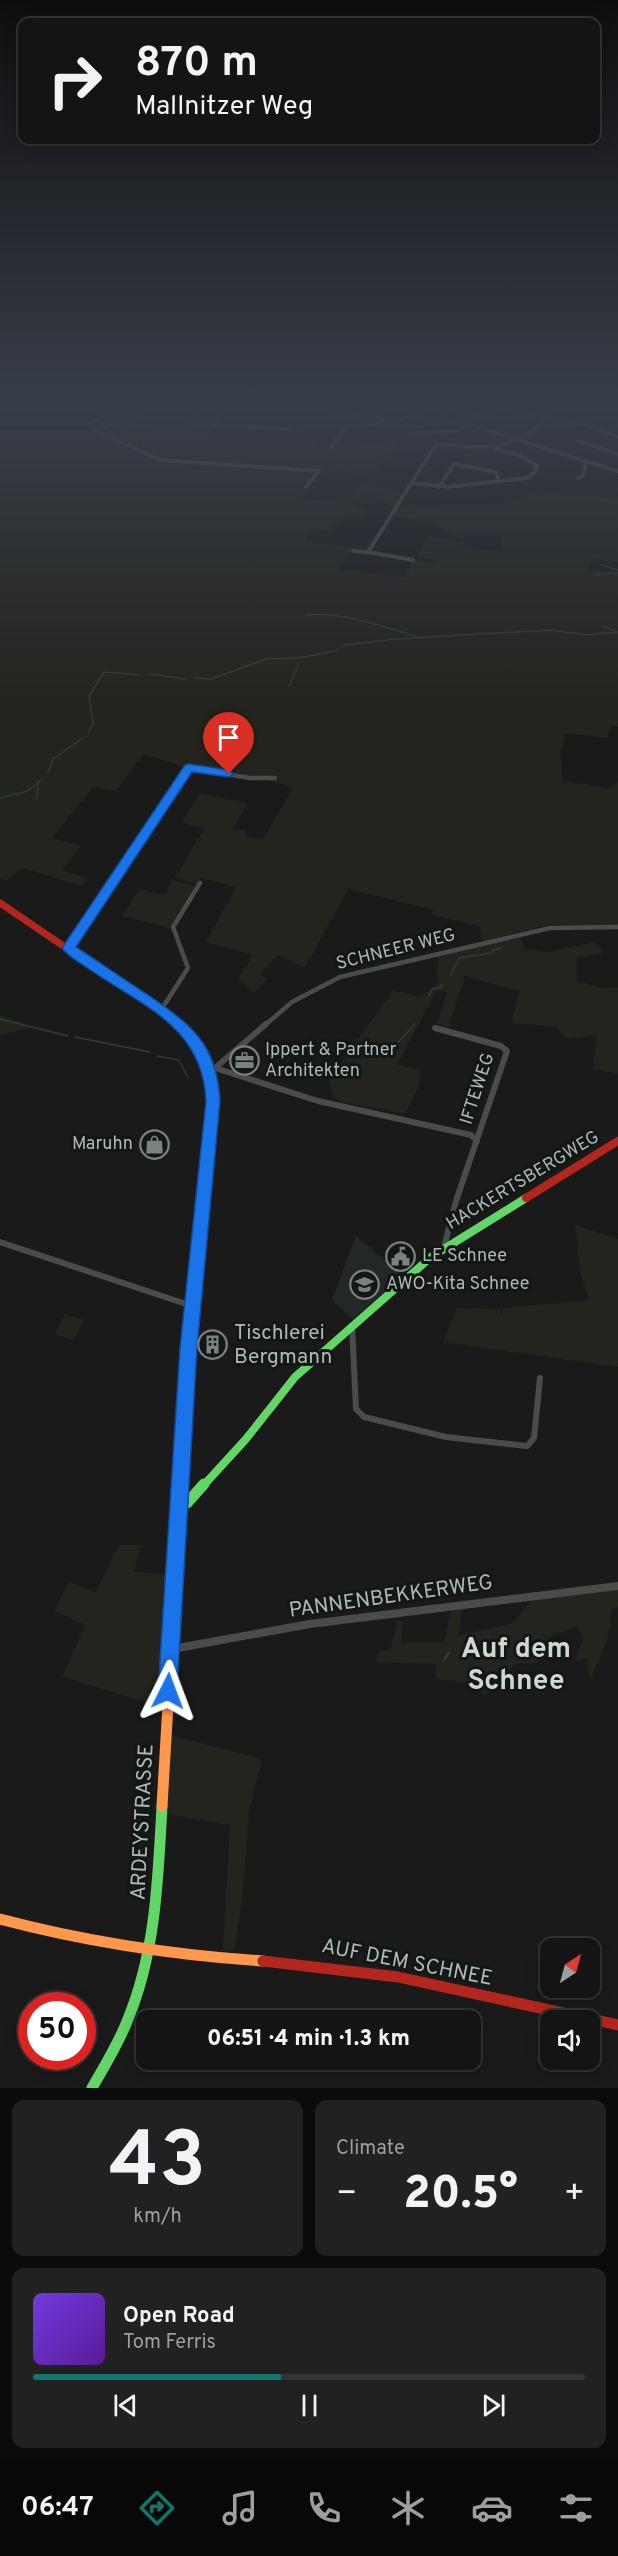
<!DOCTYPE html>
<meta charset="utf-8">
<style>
:root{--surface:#141414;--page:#212122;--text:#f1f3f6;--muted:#9d9ea0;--line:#333334;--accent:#0f766e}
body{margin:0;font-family:Overpass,sans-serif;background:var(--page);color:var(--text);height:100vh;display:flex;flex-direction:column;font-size:22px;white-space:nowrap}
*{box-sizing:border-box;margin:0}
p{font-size:20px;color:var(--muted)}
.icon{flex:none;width:33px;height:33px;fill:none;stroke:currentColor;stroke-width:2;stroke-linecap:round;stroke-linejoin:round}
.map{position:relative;height:2088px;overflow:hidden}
.side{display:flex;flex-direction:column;gap:12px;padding:12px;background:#0b0b0b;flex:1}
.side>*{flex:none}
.guide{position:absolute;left:18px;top:18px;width:582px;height:126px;border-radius:12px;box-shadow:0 3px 15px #0003,0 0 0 2px var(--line);background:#141414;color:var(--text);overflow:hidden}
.needle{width:39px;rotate:36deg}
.buttons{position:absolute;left:540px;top:1938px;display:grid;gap:12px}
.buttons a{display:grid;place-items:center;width:60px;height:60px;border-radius:12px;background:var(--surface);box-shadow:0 3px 15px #0003,0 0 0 2px var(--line);font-size:30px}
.speed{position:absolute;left:18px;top:1992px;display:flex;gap:12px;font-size:30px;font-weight:700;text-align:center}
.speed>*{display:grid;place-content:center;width:78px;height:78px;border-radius:50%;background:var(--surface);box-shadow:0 3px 15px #0003,0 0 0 2px var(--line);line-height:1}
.speed .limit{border:9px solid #d22;background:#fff;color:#111}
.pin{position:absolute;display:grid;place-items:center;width:51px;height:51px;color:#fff;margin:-62px -26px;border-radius:50% 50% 50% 0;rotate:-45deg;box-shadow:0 0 6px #0007}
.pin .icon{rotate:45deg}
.me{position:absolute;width:66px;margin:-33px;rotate:3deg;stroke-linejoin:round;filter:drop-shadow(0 0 4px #0008)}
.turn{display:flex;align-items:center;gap:21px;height:126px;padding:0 18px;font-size:27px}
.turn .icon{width:78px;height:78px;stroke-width:2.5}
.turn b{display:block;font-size:42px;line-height:51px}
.big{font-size:45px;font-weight:800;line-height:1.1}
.side .tile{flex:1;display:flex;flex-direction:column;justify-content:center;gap:9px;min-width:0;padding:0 21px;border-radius:12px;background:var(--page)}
.side .dial{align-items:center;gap:0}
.dial b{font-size:78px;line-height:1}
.song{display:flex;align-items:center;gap:18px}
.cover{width:72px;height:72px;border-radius:9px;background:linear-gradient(135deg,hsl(260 70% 55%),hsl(270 70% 35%))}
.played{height:6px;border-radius:3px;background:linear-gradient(90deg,var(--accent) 45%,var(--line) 45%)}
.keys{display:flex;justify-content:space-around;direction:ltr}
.heat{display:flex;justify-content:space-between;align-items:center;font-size:33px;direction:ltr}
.side .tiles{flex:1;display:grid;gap:12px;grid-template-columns:1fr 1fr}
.tile:last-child{grid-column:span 2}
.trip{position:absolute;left:136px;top:2010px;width:345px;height:60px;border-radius:12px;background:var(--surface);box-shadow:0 3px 15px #0003,0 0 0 2px var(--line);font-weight:800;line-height:60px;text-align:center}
.tab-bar{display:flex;height:96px;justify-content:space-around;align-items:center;background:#080808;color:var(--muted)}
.tab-bar .icon{width:42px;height:42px}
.tab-bar .selected{color:var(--accent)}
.tab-bar b{font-size:27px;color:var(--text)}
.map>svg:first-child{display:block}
.built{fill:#242727}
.green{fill:#24241e}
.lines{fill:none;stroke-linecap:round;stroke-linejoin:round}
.stream-far1{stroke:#2e3c32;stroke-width:1.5}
.stream{stroke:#2e3c32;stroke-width:2}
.street-far3{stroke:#494c4b;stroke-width:4}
.street-far2{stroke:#494c4b;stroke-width:4.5}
.street-far1{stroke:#494c4b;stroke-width:6}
.street{stroke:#494c4b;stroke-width:8}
.fast-far1{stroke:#63d668;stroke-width:8}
.fast{stroke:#63d668;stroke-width:11}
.slow-far1{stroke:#ff974d;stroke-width:8}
.slow{stroke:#ff974d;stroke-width:11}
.jam-far2{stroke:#b3261e;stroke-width:7}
.jam-far1{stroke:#b3261e;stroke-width:8}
.jam{stroke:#b3261e;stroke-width:11}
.route{fill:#1a73e8;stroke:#114b97;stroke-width:1.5}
.labels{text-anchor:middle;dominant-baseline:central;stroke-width:6;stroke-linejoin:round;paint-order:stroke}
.street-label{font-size:18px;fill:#acbab4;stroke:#141716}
.poi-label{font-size:18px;fill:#acbab4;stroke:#141716;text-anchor:start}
.near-poi-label{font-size:21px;fill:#acbab4;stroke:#141716;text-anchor:start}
.near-street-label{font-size:21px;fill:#acbab4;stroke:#141716}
.near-district-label{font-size:28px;font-weight:bold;fill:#cdd7d3;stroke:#141716}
</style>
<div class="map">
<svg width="618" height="2088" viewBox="0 0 618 2088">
<rect width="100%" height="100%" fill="#1a1a1a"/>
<!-- built -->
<path class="built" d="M 356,1236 L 404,1276 L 352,1319 L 332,1300 Z"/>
<!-- green -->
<path class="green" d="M 198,407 L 221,407 L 204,446 L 285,449 L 289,437 L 314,440 L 315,448 L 383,445 L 389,441 L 397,442 C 392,455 382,462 374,474 L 338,469 L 321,471 L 301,498 C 317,502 330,499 346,498 L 361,484 L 404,493 L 397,504 L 356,502 L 355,507 L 367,510 L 362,517 C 345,514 340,517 330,532 L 314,529 L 304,540 L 353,548 L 339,569 L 404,577 L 414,560 L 435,563 L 436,560 L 416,557 L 428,536 L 465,542 L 463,547 L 503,551 L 500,536 L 465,536 L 463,541 L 434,523 L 393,516 L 400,506 L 511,503 L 530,493 L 588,494 L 618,497 L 618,561 L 617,563 L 592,558 L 589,569 L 618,574 L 618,727 L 610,726 L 608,738 L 565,733 L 561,751 L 562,781 L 609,788 L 618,782 L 618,925 L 548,925 L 482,941 L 480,926 L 432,915 L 433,910 L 348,889 L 305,968 L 278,955 L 259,974 L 268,979 L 254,993 L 238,979 L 253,955 L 206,942 L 236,887 L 201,878 L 197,884 L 175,877 L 205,828 L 181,823 L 200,793 L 248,803 L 232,830 L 246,830 L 245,836 L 263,839 L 293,788 L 264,779 L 189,768 L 143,754 L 116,791 L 93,787 L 52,838 L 81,846 L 62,871 L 88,878 L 82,886 L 23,868 L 8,880 L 0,879 L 0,435 L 93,433 L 91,423 L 115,408 L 140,411 L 131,424 L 187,426 Z
M 332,407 L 428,407 L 413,415 L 381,410 L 377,417 L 331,410 Z
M 173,880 L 195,886 L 169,928 L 122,916 L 139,889 L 164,895 Z
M 520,936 L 524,949 L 549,952 L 595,942 L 604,953 L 577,957 L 577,981 L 602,988 L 618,987 L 618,1074 L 593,1069 L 597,1035 L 566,1039 L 557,1027 L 512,1023 L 519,991 L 465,976 L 448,1028 L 437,1023 L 447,992 L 436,991 L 397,1065 L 422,1070 L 418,1088 L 405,1114 L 343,1102 L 333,1096 L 329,1080 L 393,990 L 420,997 L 437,984 L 438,955 Z
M 0,1015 L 34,1027 L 0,1035 Z
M 575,1225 L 618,1239 L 618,1367 L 443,1342 L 457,1308 L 501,1309 L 501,1317 L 503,1308 L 590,1300 L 581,1277 Z
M 65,1314 L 84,1320 L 74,1340 L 55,1334 Z
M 118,1545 L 142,1545 L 133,1572 L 169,1574 L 160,1706 L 62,1677 L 85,1625 L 54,1611 L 69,1582 L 96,1592 Z
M 618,1589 L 618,1607 L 611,1610 C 612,1634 600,1658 590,1680 L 587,1659 L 576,1660 L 583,1638 L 577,1627 L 552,1635 L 537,1663 L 514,1664 L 485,1696 L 469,1683 L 436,1679 L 436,1664 L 375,1662 L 379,1652 L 390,1649 L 398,1620 L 403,1621 L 401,1643 L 444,1643 L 451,1609 L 462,1608 L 459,1636 L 513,1623 L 532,1600 Z
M 170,1735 L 262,1759 L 249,1811 L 242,1902 L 234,1951 L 223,1950 L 230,1825 L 167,1814 Z"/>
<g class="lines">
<!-- stream-far1 -->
<path class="stream-far1" d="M 594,498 L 618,503
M 601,565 L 618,570
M 595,574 L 618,573
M 307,615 C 341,612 382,626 415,636
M 602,626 L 615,631
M 149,674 L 186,679
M 194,678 L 211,679 L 266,659 L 298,658 L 335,651 L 344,645 L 396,639 L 550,630 L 588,635 L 618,632
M 289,686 L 298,665
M 88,733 L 93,724 L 89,696 L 104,672 L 141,675
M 48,772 L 53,759 L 83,738
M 0,798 L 28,791 L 41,780
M 37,798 L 38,784
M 451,975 L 459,958 L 492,953 L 493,950 L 502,948
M 429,996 L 432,989 L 440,988 L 442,984
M 0,1019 L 68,1036
M 75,1037 L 150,1052
M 388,1053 L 415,1024
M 157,1056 L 179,1060 L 188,1078"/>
<!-- stream -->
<path class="stream" d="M 444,1661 L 449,1652"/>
<!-- street-far3 -->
<path class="street-far3" d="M 118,407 L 143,410 L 161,407
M 222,407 L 215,426 L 288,429
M 294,407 L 401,420 L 431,407
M 445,407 L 486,418
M 493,407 L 586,425 L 618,437
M 583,407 L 600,410 L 609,407
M 143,410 L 129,422 L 95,430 L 160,460 L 319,471 L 306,487
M 413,417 L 470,425 L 618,471
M 0,423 L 87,423 L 101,418 L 115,407
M 298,427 L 346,427
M 410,434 L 455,431 L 470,425
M 578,441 L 618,454
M 331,447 L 346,427 L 365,426 L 387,420
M 578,478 L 583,476 L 586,462
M 412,483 L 448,487 L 527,478 L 535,472 L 537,466 L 520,456 L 496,449
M 439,487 L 454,464 L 496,472 L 499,480
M 353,551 L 368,552
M 413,560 L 368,552 L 436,444 C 489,448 504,454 549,419"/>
<!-- street-far2 -->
<path class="street-far2" d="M 68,948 L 189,768 L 250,778 L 275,778
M 161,1010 L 188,968 L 173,927 L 200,883
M 264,1026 L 292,1002 L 340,977 L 550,928 L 618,927"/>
<!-- street-far1 -->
<path class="street-far1" d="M 435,1028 L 501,1046 L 507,1051 L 456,1201 L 444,1247
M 215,1068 L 318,1101 L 471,1135 L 477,1141
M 210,1069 L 215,1068 L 266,1024
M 0,1242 L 192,1306
M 352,1326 L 356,1409 L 364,1417 L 446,1437 L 527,1446 L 534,1438 L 540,1378"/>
<!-- street -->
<path class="street" d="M 172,1649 L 310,1624 L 618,1586"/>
<!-- fast-far1 -->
<path class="fast-far1" d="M 186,1395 L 209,1133
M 203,1486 L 246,1439 L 295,1377 L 431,1257 L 526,1198"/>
<!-- fast -->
<path class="fast" d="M 179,1504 L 187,1503 L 204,1484
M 92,2088 C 105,2065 119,2043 128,2019 C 156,1951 158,1878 162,1806"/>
<!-- slow-far1 -->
<path class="slow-far1" d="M 181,1486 L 186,1395"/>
<!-- slow -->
<path class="slow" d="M 162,1806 L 181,1484
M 0,1919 C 87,1942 174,1955 263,1961"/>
<!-- jam-far2 -->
<path class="jam-far2" d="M 0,903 L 181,1026"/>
<!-- jam-far1 -->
<path class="jam-far1" d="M 179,1024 C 214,1049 212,1095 209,1133
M 526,1198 L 618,1141"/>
<!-- jam -->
<path class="jam" d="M 263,1961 L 398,1977 L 618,2025"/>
</g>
<!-- sky -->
<linearGradient id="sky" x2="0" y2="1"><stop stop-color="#0e0e0e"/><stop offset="0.58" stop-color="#383e49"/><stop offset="1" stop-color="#383e49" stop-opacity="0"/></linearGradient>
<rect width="618" height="699" fill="url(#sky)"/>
<!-- route -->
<path class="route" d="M 189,764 L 229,770 L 234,774 L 229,777 L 192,772 L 76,947 C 99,962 122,978 145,993 C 190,1024 217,1042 220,1101 L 197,1348 L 177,1691 L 175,1698 L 168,1701 L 161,1698 L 158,1691 L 180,1348 L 206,1101 C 203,1029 147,1008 95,973 C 84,965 69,958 62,948 L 185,765 Z"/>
<!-- icons -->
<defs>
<symbol id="office-ring" viewBox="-11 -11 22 22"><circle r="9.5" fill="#141716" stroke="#79827e" stroke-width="1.5"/><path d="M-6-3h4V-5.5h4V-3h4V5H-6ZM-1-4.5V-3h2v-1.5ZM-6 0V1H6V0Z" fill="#79827e"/></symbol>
<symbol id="shop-ring" viewBox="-11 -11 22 22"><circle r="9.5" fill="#141716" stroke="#79827e" stroke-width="1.5"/><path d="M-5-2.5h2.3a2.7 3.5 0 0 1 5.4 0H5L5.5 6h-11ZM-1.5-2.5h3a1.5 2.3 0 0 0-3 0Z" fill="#79827e"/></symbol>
<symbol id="civic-ring" viewBox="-11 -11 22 22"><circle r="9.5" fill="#141716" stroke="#79827e" stroke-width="1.5"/><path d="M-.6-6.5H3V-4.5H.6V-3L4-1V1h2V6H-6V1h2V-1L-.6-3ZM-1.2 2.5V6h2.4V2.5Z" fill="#79827e"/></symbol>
<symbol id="school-ring" viewBox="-11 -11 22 22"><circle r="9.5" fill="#141716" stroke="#79827e" stroke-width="1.5"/><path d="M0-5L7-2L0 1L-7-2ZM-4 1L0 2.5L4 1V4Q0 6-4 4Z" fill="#79827e"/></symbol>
<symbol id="building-ring" viewBox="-11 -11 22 22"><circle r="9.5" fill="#141716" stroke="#79827e" stroke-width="1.5"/><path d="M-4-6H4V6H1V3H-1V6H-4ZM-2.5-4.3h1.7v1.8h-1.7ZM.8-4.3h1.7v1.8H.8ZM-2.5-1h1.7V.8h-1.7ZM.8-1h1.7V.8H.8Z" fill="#79827e"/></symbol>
</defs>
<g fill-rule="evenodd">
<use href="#office-ring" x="228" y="1044" width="33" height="33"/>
<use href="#shop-ring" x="138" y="1128" width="33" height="33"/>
<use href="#civic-ring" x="384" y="1240" width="33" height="33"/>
<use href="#school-ring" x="348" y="1268" width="33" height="33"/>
<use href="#building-ring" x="196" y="1328" width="33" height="33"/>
</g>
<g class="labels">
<!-- street labels -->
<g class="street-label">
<text transform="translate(396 950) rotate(-14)">SCHNEER WEG</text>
<text transform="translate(478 1089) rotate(-72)">IFTEWEG</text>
<text transform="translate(523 1181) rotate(-31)">HACKERTSBERGWEG</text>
</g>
<!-- poi labels -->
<g class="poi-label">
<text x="265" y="1050">Ippert &amp; Partner<tspan x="265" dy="21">Architekten</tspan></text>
<text x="133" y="1144" text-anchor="end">Maruhn</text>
<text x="422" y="1256">LE Schnee</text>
<text x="386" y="1284">AWO-Kita Schnee</text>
</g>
<!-- near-poi labels -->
<g class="near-poi-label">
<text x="234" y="1333">Tischlerei<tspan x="234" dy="24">Bergmann</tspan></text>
</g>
<!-- near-street labels -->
<g class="near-street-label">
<text transform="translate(391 1597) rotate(-8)">PANNENBEKKERWEG</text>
<text transform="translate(143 1822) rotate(-87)">ARDEYSTRASSE</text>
<text transform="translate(407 1963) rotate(11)">AUF DEM SCHNEE</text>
</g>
<!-- near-district labels -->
<g class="near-district-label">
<text x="516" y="1650">Auf dem<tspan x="516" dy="32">Schnee</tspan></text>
</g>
</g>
</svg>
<div class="buttons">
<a><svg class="needle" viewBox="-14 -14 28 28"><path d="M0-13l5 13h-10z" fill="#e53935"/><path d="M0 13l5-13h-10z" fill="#9d9ea0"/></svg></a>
<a><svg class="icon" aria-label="sound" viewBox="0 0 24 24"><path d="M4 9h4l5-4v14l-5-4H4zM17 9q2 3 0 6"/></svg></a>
</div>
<div class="speed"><div class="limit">50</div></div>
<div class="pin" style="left:229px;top:774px;background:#d93025"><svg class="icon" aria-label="arrive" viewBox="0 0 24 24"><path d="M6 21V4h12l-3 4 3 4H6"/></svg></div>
<svg class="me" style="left:168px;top:1691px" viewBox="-20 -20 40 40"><path d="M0-17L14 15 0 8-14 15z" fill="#1a73e8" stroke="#fff" stroke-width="4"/></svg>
<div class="trip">06:51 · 4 min · 1.3 km</div>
<div class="guide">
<div class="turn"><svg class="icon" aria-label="right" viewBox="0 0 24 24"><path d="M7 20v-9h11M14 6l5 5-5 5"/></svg><div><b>870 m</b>Mallnitzer Weg</div></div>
</div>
</div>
<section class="side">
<div class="tiles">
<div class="tile dial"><b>43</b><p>km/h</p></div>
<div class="tile"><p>Climate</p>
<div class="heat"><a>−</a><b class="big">20.5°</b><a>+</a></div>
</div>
<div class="tile">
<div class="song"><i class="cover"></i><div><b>Open Road</b><p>Tom Ferris</p></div></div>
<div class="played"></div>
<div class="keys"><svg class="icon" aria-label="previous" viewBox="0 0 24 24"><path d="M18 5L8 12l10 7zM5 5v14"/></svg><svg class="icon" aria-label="pause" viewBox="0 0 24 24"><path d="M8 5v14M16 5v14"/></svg><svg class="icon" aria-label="next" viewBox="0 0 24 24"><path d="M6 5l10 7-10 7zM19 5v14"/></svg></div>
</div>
</div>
</section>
<nav class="tab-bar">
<b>06:47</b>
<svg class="icon selected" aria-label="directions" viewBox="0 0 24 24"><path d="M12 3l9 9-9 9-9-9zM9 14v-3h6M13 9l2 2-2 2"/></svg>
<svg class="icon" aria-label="music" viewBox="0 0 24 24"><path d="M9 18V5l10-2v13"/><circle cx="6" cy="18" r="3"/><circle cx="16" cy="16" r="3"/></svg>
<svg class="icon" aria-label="phone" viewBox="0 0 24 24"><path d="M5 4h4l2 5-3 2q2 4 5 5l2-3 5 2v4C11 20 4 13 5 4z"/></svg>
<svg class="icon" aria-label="climate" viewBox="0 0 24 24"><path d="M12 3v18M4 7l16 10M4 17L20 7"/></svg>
<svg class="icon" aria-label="car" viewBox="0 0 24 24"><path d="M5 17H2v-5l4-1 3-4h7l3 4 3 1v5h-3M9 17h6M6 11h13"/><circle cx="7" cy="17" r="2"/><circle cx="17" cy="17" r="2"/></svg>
<svg class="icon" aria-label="filters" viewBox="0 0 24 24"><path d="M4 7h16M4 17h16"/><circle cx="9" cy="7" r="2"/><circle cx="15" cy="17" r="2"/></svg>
</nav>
